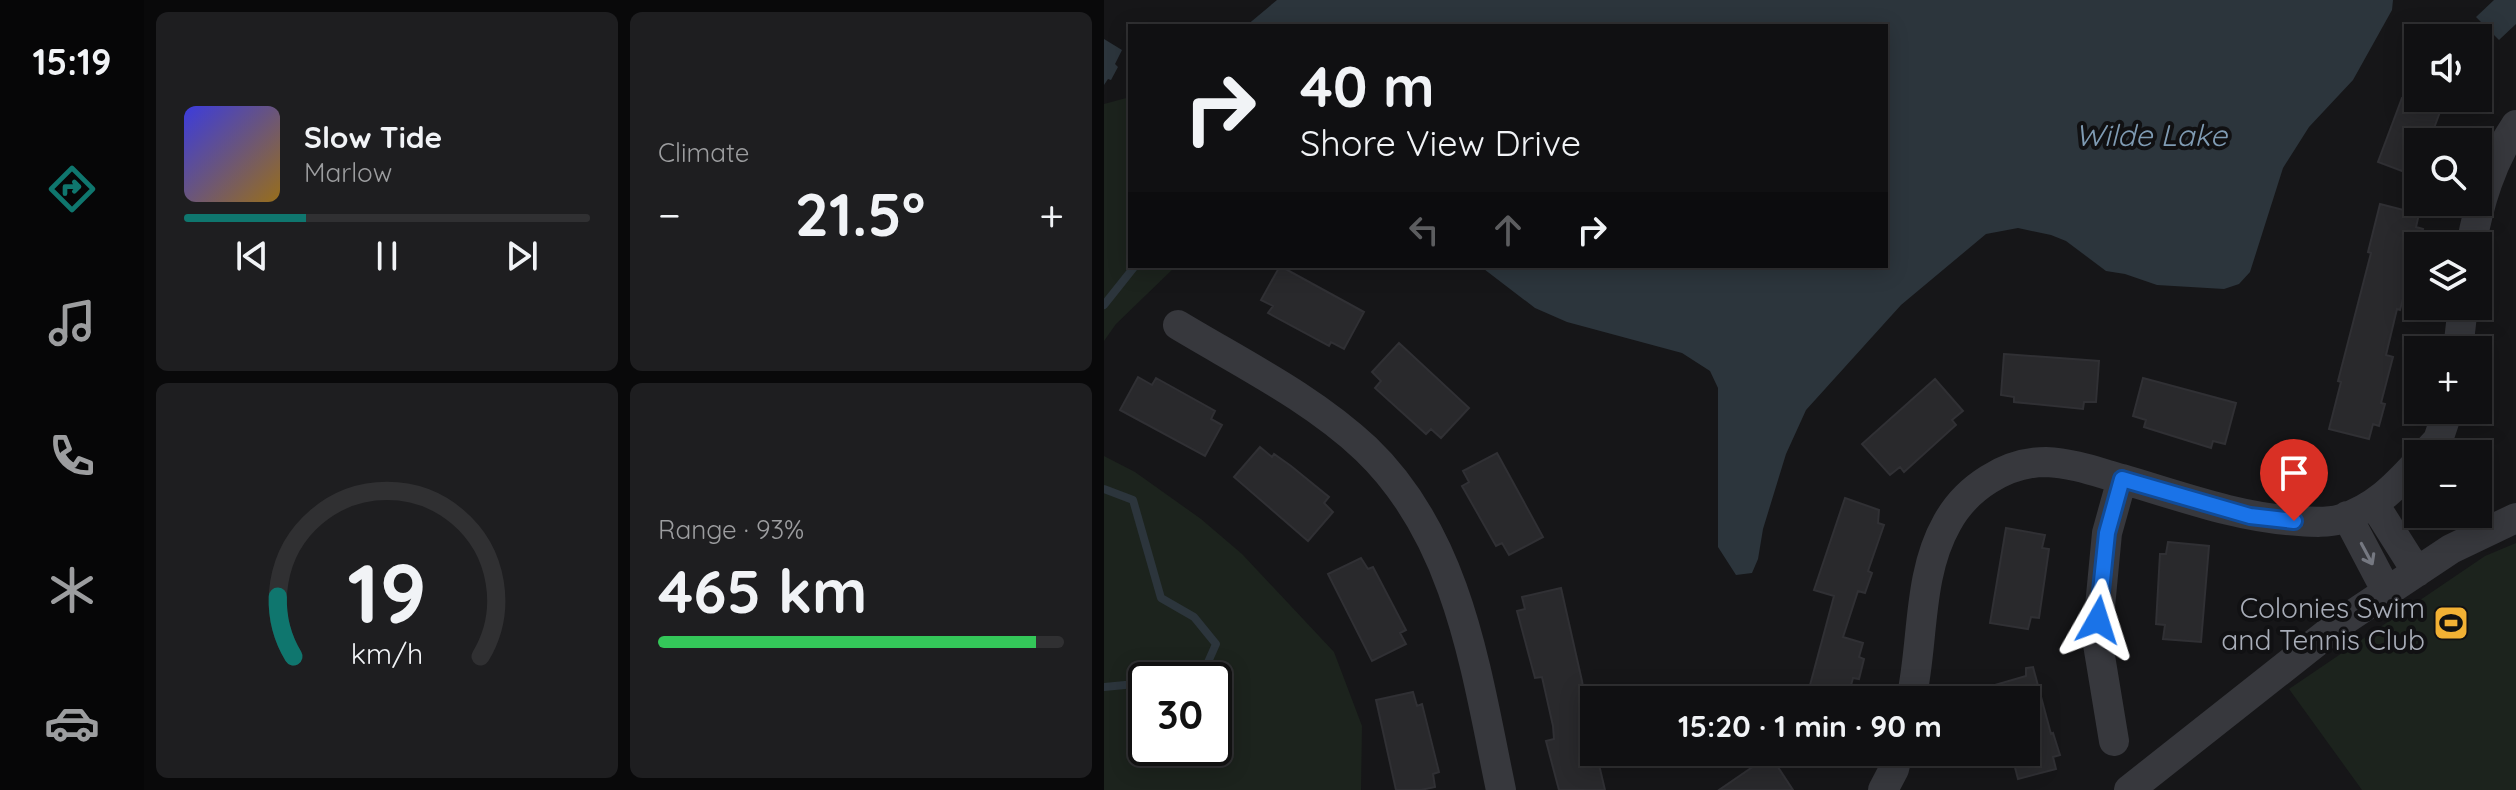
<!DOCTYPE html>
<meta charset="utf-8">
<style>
:root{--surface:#101012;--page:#1e1e20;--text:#f1f3f6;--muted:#9c9d9f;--line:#303032;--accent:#0f766e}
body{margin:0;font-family:Quicksand,sans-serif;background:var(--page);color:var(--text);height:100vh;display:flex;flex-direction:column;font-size:30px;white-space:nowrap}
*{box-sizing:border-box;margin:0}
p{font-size:26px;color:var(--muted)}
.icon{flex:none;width:44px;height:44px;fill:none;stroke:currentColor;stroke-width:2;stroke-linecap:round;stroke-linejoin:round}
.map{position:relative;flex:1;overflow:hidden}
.panel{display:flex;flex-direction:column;gap:12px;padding:12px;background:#09090a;width:960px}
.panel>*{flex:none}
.top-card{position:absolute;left:24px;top:24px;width:760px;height:244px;border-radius:0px;box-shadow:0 4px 20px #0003,0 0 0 2px var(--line);background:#101012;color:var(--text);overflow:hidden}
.buttons{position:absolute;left:1300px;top:24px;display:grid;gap:16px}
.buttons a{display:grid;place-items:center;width:88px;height:88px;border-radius:0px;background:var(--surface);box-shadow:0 4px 20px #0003,0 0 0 2px var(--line);font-size:40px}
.speed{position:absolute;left:24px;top:662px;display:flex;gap:16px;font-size:40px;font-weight:700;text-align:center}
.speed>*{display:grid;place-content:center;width:104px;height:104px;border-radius:50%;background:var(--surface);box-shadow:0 4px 20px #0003,0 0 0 2px var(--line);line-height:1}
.speed .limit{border:4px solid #111;border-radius:12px;background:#fff;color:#111}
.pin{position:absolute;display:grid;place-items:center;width:68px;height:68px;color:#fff;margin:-82px -34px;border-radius:50% 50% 50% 0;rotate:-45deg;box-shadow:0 0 8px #0007}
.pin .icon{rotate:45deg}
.me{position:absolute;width:88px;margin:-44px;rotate:6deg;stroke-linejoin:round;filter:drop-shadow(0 0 6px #0008)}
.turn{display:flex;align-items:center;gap:28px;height:168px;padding:0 40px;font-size:36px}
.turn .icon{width:104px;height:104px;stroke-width:2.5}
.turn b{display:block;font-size:56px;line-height:68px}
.lanes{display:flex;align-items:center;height:76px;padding:0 40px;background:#0003;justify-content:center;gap:40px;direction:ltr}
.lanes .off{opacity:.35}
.big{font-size:60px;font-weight:700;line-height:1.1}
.panel .tile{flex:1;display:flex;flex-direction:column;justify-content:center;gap:12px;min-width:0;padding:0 28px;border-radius:12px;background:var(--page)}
.panel .dial{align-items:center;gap:0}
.dial svg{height:208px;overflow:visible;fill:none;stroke:var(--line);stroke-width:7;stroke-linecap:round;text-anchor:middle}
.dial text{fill:var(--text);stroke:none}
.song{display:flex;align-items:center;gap:24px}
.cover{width:96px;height:96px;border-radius:12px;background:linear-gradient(135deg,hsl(240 70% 55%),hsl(40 70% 35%))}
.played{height:8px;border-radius:4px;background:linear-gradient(90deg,var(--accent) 30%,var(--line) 30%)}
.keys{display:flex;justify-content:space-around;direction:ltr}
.heat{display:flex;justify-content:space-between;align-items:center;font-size:44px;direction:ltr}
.charge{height:12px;border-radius:6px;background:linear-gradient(90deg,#34c759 93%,var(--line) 0)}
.panel .tiles{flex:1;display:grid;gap:12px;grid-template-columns:repeat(2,1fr)}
.trip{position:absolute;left:476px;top:686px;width:460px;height:80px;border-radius:0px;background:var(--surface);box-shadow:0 4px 20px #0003,0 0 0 2px var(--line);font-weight:700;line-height:80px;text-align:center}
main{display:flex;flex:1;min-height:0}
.dock{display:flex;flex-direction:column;width:144px;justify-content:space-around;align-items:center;background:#060607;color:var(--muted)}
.dock .icon{width:56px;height:56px}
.dock .active{color:var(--accent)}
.dock b{font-size:36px;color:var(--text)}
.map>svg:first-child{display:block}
.green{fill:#1c231d;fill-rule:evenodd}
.water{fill:#2c353c}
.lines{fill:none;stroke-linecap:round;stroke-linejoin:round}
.stream{stroke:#2c353c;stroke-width:8}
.building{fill:#29292c;stroke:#303034;stroke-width:2}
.minor{stroke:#37383d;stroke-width:30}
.oneway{stroke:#757881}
.route-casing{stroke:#114b97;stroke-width:20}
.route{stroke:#1a73e8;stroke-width:14}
.labels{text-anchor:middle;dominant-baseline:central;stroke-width:8;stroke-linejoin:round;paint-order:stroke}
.poi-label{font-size:28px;fill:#a8adb8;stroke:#111113;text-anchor:end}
.water-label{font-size:30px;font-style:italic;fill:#7f9bb3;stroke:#111113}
</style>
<main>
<nav class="dock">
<b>15:19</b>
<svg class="icon active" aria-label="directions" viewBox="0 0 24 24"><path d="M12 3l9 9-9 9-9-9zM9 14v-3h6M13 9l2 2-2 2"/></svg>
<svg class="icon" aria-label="music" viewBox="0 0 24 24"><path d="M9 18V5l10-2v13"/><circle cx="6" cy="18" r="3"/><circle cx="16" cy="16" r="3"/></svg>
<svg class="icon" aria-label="phone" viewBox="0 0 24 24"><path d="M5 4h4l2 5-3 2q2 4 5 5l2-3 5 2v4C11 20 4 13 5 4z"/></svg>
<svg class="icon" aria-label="climate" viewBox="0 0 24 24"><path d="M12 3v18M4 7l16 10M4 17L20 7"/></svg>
<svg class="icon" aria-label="car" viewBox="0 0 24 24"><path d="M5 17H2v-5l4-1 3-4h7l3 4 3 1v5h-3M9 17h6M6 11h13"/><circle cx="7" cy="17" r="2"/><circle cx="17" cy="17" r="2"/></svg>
</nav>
<section class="panel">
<div class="tiles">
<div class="tile">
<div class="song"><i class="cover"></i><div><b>Slow Tide</b><p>Marlow</p></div></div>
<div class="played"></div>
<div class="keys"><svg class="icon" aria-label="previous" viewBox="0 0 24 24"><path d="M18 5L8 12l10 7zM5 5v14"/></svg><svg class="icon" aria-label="pause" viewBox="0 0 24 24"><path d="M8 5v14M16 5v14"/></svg><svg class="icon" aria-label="next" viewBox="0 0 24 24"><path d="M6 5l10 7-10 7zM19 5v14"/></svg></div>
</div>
<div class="tile"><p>Climate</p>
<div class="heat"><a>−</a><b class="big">21.5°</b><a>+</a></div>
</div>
<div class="tile dial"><svg viewBox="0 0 100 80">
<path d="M14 69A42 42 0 1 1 86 69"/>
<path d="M14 69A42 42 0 0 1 8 46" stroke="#0f766e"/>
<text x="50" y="56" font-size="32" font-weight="700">19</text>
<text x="50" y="72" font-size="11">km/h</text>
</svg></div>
<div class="tile"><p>Range · 93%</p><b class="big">465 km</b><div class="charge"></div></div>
</div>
</section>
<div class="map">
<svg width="1412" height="790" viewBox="0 0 1412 790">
<rect width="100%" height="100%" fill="#161618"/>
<!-- green -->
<path class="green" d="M 26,97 L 26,266 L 72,266 L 12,324 L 0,341 L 0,104 Z
M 0,456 L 31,472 L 97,519 L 138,554 L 230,652 L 258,726 L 257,790 L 0,790 ZM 42,680 L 110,680 L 110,748 L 42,748 Z
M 1412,543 L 1412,790 L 1258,790 L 1185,689 L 1381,556 Z"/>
<!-- water -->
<path class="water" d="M 173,0 L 1289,0 L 1288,10 L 1249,80 L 1205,127 L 1179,168 L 1146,272 L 1135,284 L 1120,289 L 1053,285 L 1021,274 L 1002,271 L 962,241 L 947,235 L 914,228 L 882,234 L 797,305 L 702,410 L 682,454 L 659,529 L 654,559 L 648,573 L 632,575 L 614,547 L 614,388 L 606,371 L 578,353 L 463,322 L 431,308 L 376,266 L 782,266 L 782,26 L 142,26 Z
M 1390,0 L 1412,0 L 1412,24 L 1395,40 L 1372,17 Z
M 0,39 L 18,50 L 11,64 L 14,67 L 7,80 L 4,79 L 0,85 Z"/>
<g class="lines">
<!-- stream -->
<path class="stream" d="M 0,305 L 31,266
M 0,489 L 29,500 L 57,598 L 90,617 L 112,644 L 97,678 L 78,680
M 0,687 L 42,683"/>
</g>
<!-- building -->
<path class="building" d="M 1298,98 L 1341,98 L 1325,142 L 1314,142 L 1314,177 L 1274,162 Z
M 1276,204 L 1315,214 L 1312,227 L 1319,229 L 1307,274 L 1311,275 L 1305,296 L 1300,295 L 1296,310 L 1293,309 L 1282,355 L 1289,357 L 1277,403 L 1281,404 L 1275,426 L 1269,424 L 1265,439 L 1225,429 L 1237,382 L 1234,381 L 1267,253 L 1264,252 Z
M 176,266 L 260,312 L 240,349 L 227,342 L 225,346 L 164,313 L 169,306 L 157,300 Z
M 295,343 L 365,408 L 337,438 L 327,429 L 322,434 L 271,388 L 277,381 L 268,372 Z
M 900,354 L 995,361 L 992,402 L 980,402 L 979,409 L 910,402 L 910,397 L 897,395 Z
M 34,377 L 48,385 L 52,378 L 111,411 L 107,419 L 118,425 L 101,456 L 16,410 Z
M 1039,378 L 1132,403 L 1121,444 L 1109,441 L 1107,448 L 1040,427 L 1042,420 L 1029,416 Z
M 831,379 L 859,411 L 848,420 L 852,425 L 800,472 L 796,467 L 786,475 L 758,444 Z
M 156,447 L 168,457 L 170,454 L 187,466 L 225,497 L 220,503 L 229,512 L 204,541 L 130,477 Z
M 393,453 L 439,537 L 405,555 L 398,543 L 392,546 L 358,486 L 365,482 L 359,471 Z
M 741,498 L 775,510 L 774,523 L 780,525 L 764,571 L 768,573 L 761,593 L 754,591 L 739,637 L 759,643 L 755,657 L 760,659 L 755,679 L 749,678 L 743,700 L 702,700 L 730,596 L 710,590 Z
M 902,528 L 941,535 L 938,548 L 945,549 L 935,618 L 927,617 L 924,629 L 886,623 Z
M 1064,542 L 1105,546 L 1097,642 L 1059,639 L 1061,625 L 1052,624 L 1056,554 L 1062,554 Z
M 257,558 L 264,569 L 269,567 L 302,630 L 296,633 L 302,644 L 268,661 L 224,574 Z
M 457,588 L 478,681 L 490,752 L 492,752 L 501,790 L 455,790 L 442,741 L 450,739 L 449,726 L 438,677 L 431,678 L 413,611 L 421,609 L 418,597 Z
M 929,667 L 947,734 L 949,733 L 956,755 L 949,757 L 952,769 L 914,779 L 907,752 L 922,752 L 922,700 L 861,700 L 860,694 L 922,676 L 922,668 Z
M 309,692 L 313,706 L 318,704 L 335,772 L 329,774 L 331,787 L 317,790 L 292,790 L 272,700 Z
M 666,755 L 689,790 L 615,790 Z"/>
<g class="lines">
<!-- minor -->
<path class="minor" d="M 1367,246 C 1375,203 1387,162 1412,125
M 74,325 C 137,363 208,398 262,449 C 355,538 372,671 397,790
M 1354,350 L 1359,306
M 1321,454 L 1334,440 L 1344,410
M 1270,504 L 1313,572
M 1243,516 L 1283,592
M 807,700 C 820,642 813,576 843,523 C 862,488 902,462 942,462 C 968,463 993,472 1018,479 C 1076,496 1135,518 1195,521 C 1209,522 1224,523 1237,519 C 1271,508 1291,487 1314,462
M 1010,741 L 993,638 L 1003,533 L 1018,479
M 779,790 L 790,769 L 794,752
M 1025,790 L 1239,621 L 1347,549 L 1412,518"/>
</g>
<!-- one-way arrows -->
<defs><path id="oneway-shaft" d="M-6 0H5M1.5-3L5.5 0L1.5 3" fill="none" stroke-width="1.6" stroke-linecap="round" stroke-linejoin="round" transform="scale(2)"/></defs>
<use class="oneway" href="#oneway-shaft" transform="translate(1263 554) rotate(62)"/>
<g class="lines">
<defs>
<path id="route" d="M 994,620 L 1003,533 L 1018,479 L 1146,516 L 1190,521"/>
</defs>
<!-- route casing -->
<use href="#route" class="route-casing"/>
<!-- route -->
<use href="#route" class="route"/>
</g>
<!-- icons -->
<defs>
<symbol id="stadium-square" viewBox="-11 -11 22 22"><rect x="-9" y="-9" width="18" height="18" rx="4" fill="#f2b134" stroke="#111113"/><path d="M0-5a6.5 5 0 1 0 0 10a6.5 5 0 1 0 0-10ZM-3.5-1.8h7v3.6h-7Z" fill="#111"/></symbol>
</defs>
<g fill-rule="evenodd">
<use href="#stadium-square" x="1327" y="603" width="40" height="40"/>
</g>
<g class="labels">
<!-- poi labels -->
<g class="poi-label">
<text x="1321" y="607">Colonies Swim<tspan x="1321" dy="32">and Tennis Club</tspan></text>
</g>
<!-- water labels -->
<g class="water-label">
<text x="1047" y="135">Wilde Lake</text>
</g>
</g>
</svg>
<div class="buttons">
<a><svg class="icon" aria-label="sound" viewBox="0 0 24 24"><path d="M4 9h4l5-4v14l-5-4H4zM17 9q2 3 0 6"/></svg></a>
<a><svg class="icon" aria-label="search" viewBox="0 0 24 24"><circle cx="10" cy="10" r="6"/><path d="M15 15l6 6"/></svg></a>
<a><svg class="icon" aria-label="layers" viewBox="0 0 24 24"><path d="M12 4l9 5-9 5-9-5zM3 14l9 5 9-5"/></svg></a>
<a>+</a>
<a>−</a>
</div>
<div class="speed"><div class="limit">30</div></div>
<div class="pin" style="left:1190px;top:521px;background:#d93025"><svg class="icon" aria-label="arrive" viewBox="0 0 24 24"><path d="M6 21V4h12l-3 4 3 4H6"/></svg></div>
<svg class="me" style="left:994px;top:620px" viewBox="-20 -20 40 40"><path d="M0-17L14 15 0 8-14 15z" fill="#1a73e8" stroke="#fff" stroke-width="4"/></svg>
<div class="trip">15:20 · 1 min · 90 m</div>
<div class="top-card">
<div class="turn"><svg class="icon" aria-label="right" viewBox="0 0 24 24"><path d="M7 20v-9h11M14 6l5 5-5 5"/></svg><div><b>40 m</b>Shore View Drive</div></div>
<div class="lanes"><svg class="icon off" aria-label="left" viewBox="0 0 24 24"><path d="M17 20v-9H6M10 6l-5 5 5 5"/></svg><svg class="icon off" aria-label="ahead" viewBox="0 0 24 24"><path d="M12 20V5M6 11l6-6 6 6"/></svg><svg class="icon" aria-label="right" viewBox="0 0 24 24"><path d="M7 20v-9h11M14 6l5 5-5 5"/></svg></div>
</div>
</div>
</main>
